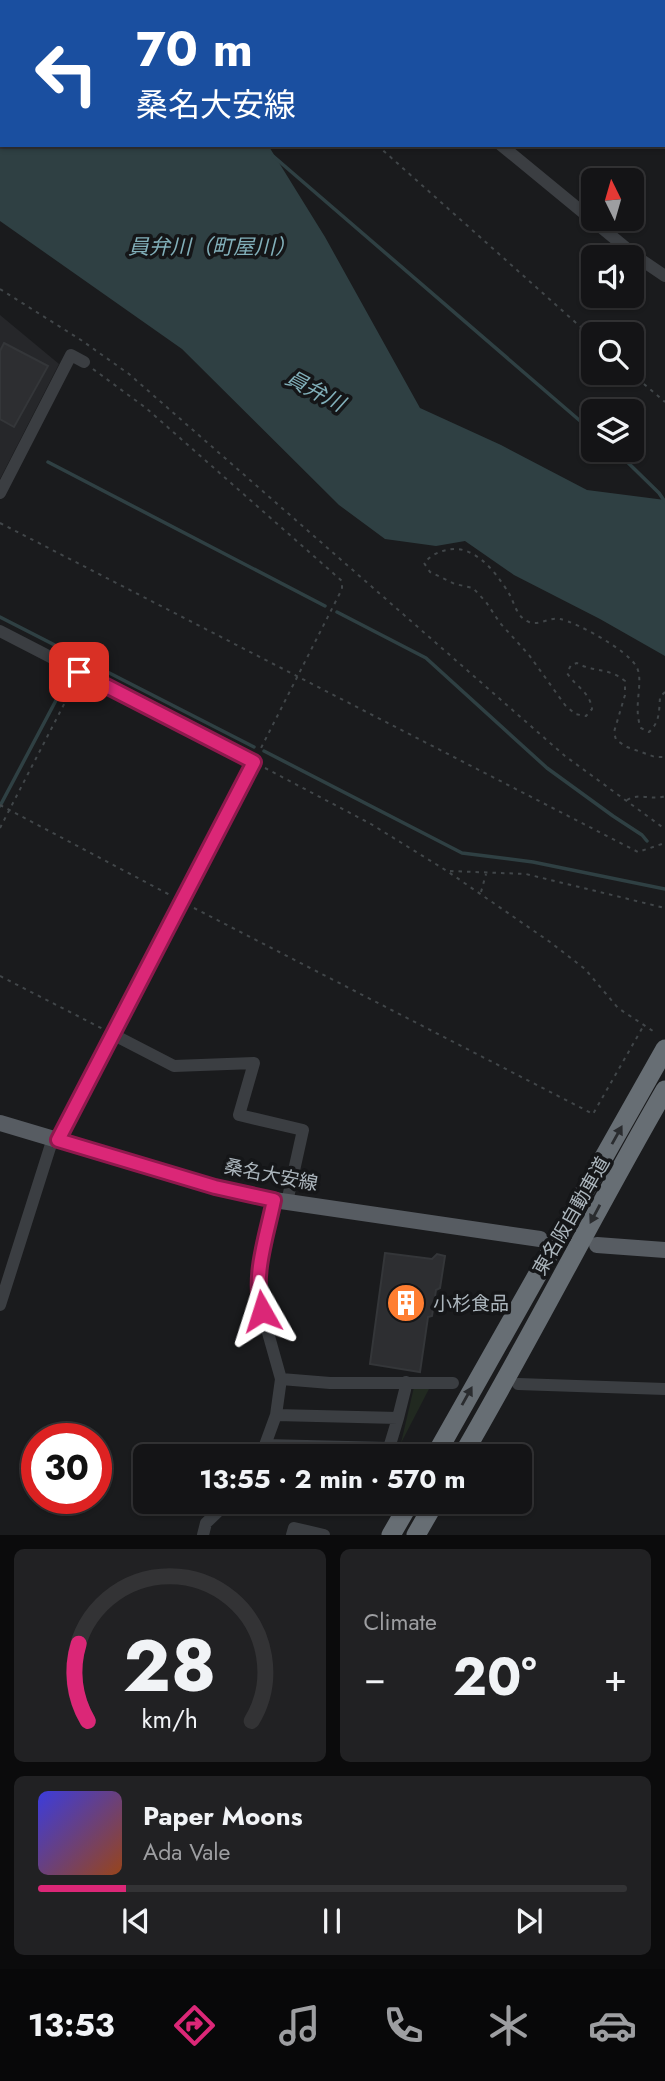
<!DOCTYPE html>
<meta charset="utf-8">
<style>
:root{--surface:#141416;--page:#212123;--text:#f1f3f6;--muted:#9d9ea1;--line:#333335;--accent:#db2777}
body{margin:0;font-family:Jost,"Noto Sans JP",sans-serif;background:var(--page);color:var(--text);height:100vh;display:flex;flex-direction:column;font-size:26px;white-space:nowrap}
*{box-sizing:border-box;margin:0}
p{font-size:23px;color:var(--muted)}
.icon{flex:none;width:38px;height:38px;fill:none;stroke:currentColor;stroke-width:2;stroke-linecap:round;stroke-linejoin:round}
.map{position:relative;height:1535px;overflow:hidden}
.details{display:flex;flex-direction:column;gap:14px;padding:14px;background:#0b0b0c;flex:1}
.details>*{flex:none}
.banner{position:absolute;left:0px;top:0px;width:665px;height:147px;box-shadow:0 2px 5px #0004,0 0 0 2px var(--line);background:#1a4fa0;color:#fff;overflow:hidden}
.needle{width:46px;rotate:355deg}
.fabs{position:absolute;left:581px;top:168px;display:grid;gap:14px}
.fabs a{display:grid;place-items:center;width:63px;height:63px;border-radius:10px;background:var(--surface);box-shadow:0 2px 5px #0004,0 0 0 2px var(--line);font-size:35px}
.speed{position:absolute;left:21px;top:1423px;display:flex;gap:14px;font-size:35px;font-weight:700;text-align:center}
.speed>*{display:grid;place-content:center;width:91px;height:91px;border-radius:50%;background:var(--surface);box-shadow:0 2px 5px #0004,0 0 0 2px var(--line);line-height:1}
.speed .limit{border:10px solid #d22;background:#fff;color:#111}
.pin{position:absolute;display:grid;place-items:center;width:60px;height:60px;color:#fff;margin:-30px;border-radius:14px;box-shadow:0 4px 10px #0006}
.me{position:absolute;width:77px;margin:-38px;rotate:354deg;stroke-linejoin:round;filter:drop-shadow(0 0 5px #0008)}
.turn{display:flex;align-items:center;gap:24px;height:147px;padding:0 21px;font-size:32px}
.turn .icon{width:91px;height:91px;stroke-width:2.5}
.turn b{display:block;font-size:49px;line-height:60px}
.big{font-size:52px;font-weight:700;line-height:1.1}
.details .card{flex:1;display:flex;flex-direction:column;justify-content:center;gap:10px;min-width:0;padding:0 24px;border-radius:10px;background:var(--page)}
.details .dial{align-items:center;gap:0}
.dial svg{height:182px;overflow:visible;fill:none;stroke:var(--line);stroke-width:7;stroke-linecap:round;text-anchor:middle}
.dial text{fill:var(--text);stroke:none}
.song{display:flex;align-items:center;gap:21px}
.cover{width:84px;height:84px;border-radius:10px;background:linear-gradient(135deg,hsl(240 70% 55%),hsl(20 70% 35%))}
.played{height:7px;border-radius:4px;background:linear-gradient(90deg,var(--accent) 15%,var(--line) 15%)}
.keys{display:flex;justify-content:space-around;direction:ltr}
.heat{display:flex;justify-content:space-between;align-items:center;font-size:38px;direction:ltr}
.details .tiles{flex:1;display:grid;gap:14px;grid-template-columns:1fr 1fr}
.card:last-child{grid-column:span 2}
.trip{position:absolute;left:133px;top:1444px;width:399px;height:70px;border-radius:10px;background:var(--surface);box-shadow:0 2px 5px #0004,0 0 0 2px var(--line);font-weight:700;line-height:70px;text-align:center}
.tab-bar{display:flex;height:112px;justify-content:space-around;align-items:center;background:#080809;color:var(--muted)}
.tab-bar .icon{width:49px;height:49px}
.tab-bar .selected{color:var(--accent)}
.tab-bar b{font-size:32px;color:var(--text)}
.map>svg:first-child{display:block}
.built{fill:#26272a}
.green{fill:#212920}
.water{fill:#2f4043}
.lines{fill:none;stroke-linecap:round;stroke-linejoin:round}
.stream{stroke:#2f4043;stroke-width:3.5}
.building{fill:#2d2e31;stroke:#343639;stroke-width:2}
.path{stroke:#414649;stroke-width:2;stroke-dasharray:3.5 5;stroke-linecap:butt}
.minor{stroke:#3b3e42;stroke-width:12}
.major{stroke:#575c62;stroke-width:16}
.highway{stroke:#676e74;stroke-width:19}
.oneway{fill:#2a2c2f}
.route-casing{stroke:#8e194d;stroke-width:18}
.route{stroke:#db2777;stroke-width:12}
.labels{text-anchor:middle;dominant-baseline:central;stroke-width:7;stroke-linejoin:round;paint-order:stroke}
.street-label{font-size:19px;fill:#acb6bd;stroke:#151618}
.poi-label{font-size:19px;fill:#acb6bd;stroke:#151618;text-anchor:start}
.water-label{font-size:21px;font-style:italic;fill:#82b0ba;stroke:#151618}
</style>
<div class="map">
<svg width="665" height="1535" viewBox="0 0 665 1535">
<rect width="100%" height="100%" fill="#1a1b1d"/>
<!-- built -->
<path class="built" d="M 0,315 L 59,364 L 0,479 Z"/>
<!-- green -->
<path class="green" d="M 414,1387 L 430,1387 L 401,1443 Z"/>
<!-- water -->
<path class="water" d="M 0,0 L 102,0 L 104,2 L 2,2 L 2,145 L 268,145 L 325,237 L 420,408 L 501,445 L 587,490 L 665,500 L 665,656 L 600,619 L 514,575 L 465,541 L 436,546 L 385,539 L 339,505 L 182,349 L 0,221 Z"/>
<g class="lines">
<!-- stream -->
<path class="stream" d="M 214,2 L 214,0
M 273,156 L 593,432
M 615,450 L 659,493 L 665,502
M 48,462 L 325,606
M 337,612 L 426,658 L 547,768 L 613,816 L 642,835 L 647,841
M 0,617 L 254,747
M 264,751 L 462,853 L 533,862 L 665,889
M 0,806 L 71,672"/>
</g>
<!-- building -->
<path class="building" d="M 4,343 L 48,366 L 14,427 L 0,419 L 0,351 Z
M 385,1253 L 432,1259 L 437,1254 L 445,1256 L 440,1288 L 436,1290 L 432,1316 L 428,1317 L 420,1372 L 370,1364 Z"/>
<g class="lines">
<!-- path -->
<path class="path" d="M 339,0 L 341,2
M 451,2 L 451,0
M 663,95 L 665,99
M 377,145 L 593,338
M 0,289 L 81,340 L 129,374 L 565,756 L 665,829
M 93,369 L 146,408 L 342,581 L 342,589 L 260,750
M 631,373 L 665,402
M 0,523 L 638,852 L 665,843
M 665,692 L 660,697 C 659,711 660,722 649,732 L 641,728 C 632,707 645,680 636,666 C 627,650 578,623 560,619 C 549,617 539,626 529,622 C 518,618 515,606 511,597 C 500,578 481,551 457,549 C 444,549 433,553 424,563 L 430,572 L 455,584 L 473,588 L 486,602 L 500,623 L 529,655 L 565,705 L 575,714 L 586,716 L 592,709 C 590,692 576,687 567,673 L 571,665 L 577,663 C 595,673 608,667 625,681 L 625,695 L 614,732 L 616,740 L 627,747 L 655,757 L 665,757
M 265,768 L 371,824 L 447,871 L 550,942 L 585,969 L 618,1008 L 656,1033
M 627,800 C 640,792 652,801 665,796
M 0,805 L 170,895
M 0,828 L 75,683
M 450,871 L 526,874 L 665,908
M 481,892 L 486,874
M 194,908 L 593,1114 L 644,1025
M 0,976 L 103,1029"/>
<!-- minor -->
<path class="minor" d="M 253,0 L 253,2
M 484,0 L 489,2
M 663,6 L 665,5
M 501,145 L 637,257 L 665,276
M 0,493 L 71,355 L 84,362
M 0,631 L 254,762 L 58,1140
M 114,1035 L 174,1066 L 254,1063 L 239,1115 L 303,1130 L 287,1202
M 0,1305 L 53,1138
M 281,1379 L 330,1383 L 453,1383
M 518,1384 L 665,1389
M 276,1415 L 398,1418 L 405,1390 L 406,1382
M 265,1445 L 389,1448 L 398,1418
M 261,1456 L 276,1415 L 281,1379 L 258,1297 L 258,1278 L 274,1200
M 203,1535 L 206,1523 L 228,1502
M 292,1535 L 294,1528 L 324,1535"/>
<!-- major -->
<path class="major" d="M 0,1123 L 215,1187 L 274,1200 L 540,1239
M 597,1245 L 665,1250"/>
<!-- highway -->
<path class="highway" d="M 435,1456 L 665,1049
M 462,1456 C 532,1336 595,1211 665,1090
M 391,1535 L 410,1502
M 416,1535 L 435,1502"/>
</g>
<!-- one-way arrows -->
<defs><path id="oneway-solid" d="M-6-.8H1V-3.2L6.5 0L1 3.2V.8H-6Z" transform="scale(1.75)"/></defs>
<g class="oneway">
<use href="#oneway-solid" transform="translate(617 1135) rotate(-61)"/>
<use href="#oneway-solid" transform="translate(595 1214) rotate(118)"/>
<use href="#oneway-solid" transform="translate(467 1396) rotate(-61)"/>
</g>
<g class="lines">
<defs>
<path id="route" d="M 79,672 L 254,762 L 58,1140 L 215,1187 L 274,1200 C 267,1235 252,1276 262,1311"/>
</defs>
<!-- route casing -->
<use href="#route" class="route-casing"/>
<!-- route -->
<use href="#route" class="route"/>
</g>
<!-- icons -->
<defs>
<symbol id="building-disc" viewBox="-11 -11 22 22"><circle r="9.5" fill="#ff7e31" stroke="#151618"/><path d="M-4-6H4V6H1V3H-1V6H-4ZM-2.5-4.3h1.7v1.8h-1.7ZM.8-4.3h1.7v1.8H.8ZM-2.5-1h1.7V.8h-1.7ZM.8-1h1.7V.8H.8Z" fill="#fff"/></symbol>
</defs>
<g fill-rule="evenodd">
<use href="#building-disc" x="384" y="1281" width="44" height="44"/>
</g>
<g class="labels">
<!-- street labels -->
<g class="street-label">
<text transform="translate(271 1175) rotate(11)">桑名大安線</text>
<text transform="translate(571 1216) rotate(-60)">東名阪自動車道</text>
</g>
<!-- poi labels -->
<g class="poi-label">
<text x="433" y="1303">小杉食品</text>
</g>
<!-- water labels -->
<g class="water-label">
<text x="212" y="247">員弁川（町屋川）</text>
<text transform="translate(315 391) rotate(28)">員弁川</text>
</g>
</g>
</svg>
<div class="fabs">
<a><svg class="needle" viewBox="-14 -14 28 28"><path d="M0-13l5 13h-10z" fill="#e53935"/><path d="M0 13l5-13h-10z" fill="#9d9ea1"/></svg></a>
<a><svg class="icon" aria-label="sound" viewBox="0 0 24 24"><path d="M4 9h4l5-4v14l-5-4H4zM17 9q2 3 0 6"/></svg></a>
<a><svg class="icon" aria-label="search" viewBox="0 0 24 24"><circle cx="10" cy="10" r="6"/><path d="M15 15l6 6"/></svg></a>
<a><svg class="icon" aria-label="layers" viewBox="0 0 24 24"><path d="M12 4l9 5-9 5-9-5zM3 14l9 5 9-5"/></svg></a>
</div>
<div class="speed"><div class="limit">30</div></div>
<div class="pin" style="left:79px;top:672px;background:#d93025"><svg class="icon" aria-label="arrive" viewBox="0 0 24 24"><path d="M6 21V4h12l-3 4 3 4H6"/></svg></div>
<svg class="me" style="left:262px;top:1311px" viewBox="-20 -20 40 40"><path d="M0-17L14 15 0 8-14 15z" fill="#db2777" stroke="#fff" stroke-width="4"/></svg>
<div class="trip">13:55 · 2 min · 570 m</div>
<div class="banner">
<div class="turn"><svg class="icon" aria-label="left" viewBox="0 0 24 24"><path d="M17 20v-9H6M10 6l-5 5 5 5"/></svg><div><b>70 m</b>桑名大安線</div></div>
</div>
</div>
<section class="details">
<div class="tiles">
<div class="card dial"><svg viewBox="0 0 100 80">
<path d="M14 69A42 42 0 1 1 86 69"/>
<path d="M14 69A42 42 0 0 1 10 35" stroke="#db2777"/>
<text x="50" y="56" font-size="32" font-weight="700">28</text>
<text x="50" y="72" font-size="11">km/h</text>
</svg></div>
<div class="card"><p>Climate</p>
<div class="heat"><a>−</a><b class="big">20°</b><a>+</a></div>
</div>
<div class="card">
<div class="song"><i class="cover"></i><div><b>Paper Moons</b><p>Ada Vale</p></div></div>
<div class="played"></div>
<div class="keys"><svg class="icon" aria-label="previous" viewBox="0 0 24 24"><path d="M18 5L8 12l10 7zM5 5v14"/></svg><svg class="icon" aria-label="pause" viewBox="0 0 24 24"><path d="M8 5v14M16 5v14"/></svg><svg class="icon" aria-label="next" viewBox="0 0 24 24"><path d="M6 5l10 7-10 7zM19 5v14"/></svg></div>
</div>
</div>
</section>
<nav class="tab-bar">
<b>13:53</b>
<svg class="icon selected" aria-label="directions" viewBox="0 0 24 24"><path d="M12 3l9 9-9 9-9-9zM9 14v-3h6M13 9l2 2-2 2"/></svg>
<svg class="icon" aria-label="music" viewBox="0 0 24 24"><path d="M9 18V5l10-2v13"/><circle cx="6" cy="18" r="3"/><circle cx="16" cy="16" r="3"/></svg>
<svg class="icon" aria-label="phone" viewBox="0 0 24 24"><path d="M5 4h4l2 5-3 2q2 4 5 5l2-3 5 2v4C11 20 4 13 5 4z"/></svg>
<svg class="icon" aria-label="climate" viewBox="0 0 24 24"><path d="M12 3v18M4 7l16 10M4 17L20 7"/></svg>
<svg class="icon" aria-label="car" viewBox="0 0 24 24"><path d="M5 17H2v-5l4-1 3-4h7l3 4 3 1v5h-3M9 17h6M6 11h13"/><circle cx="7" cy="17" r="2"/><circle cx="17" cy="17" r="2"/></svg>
</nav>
